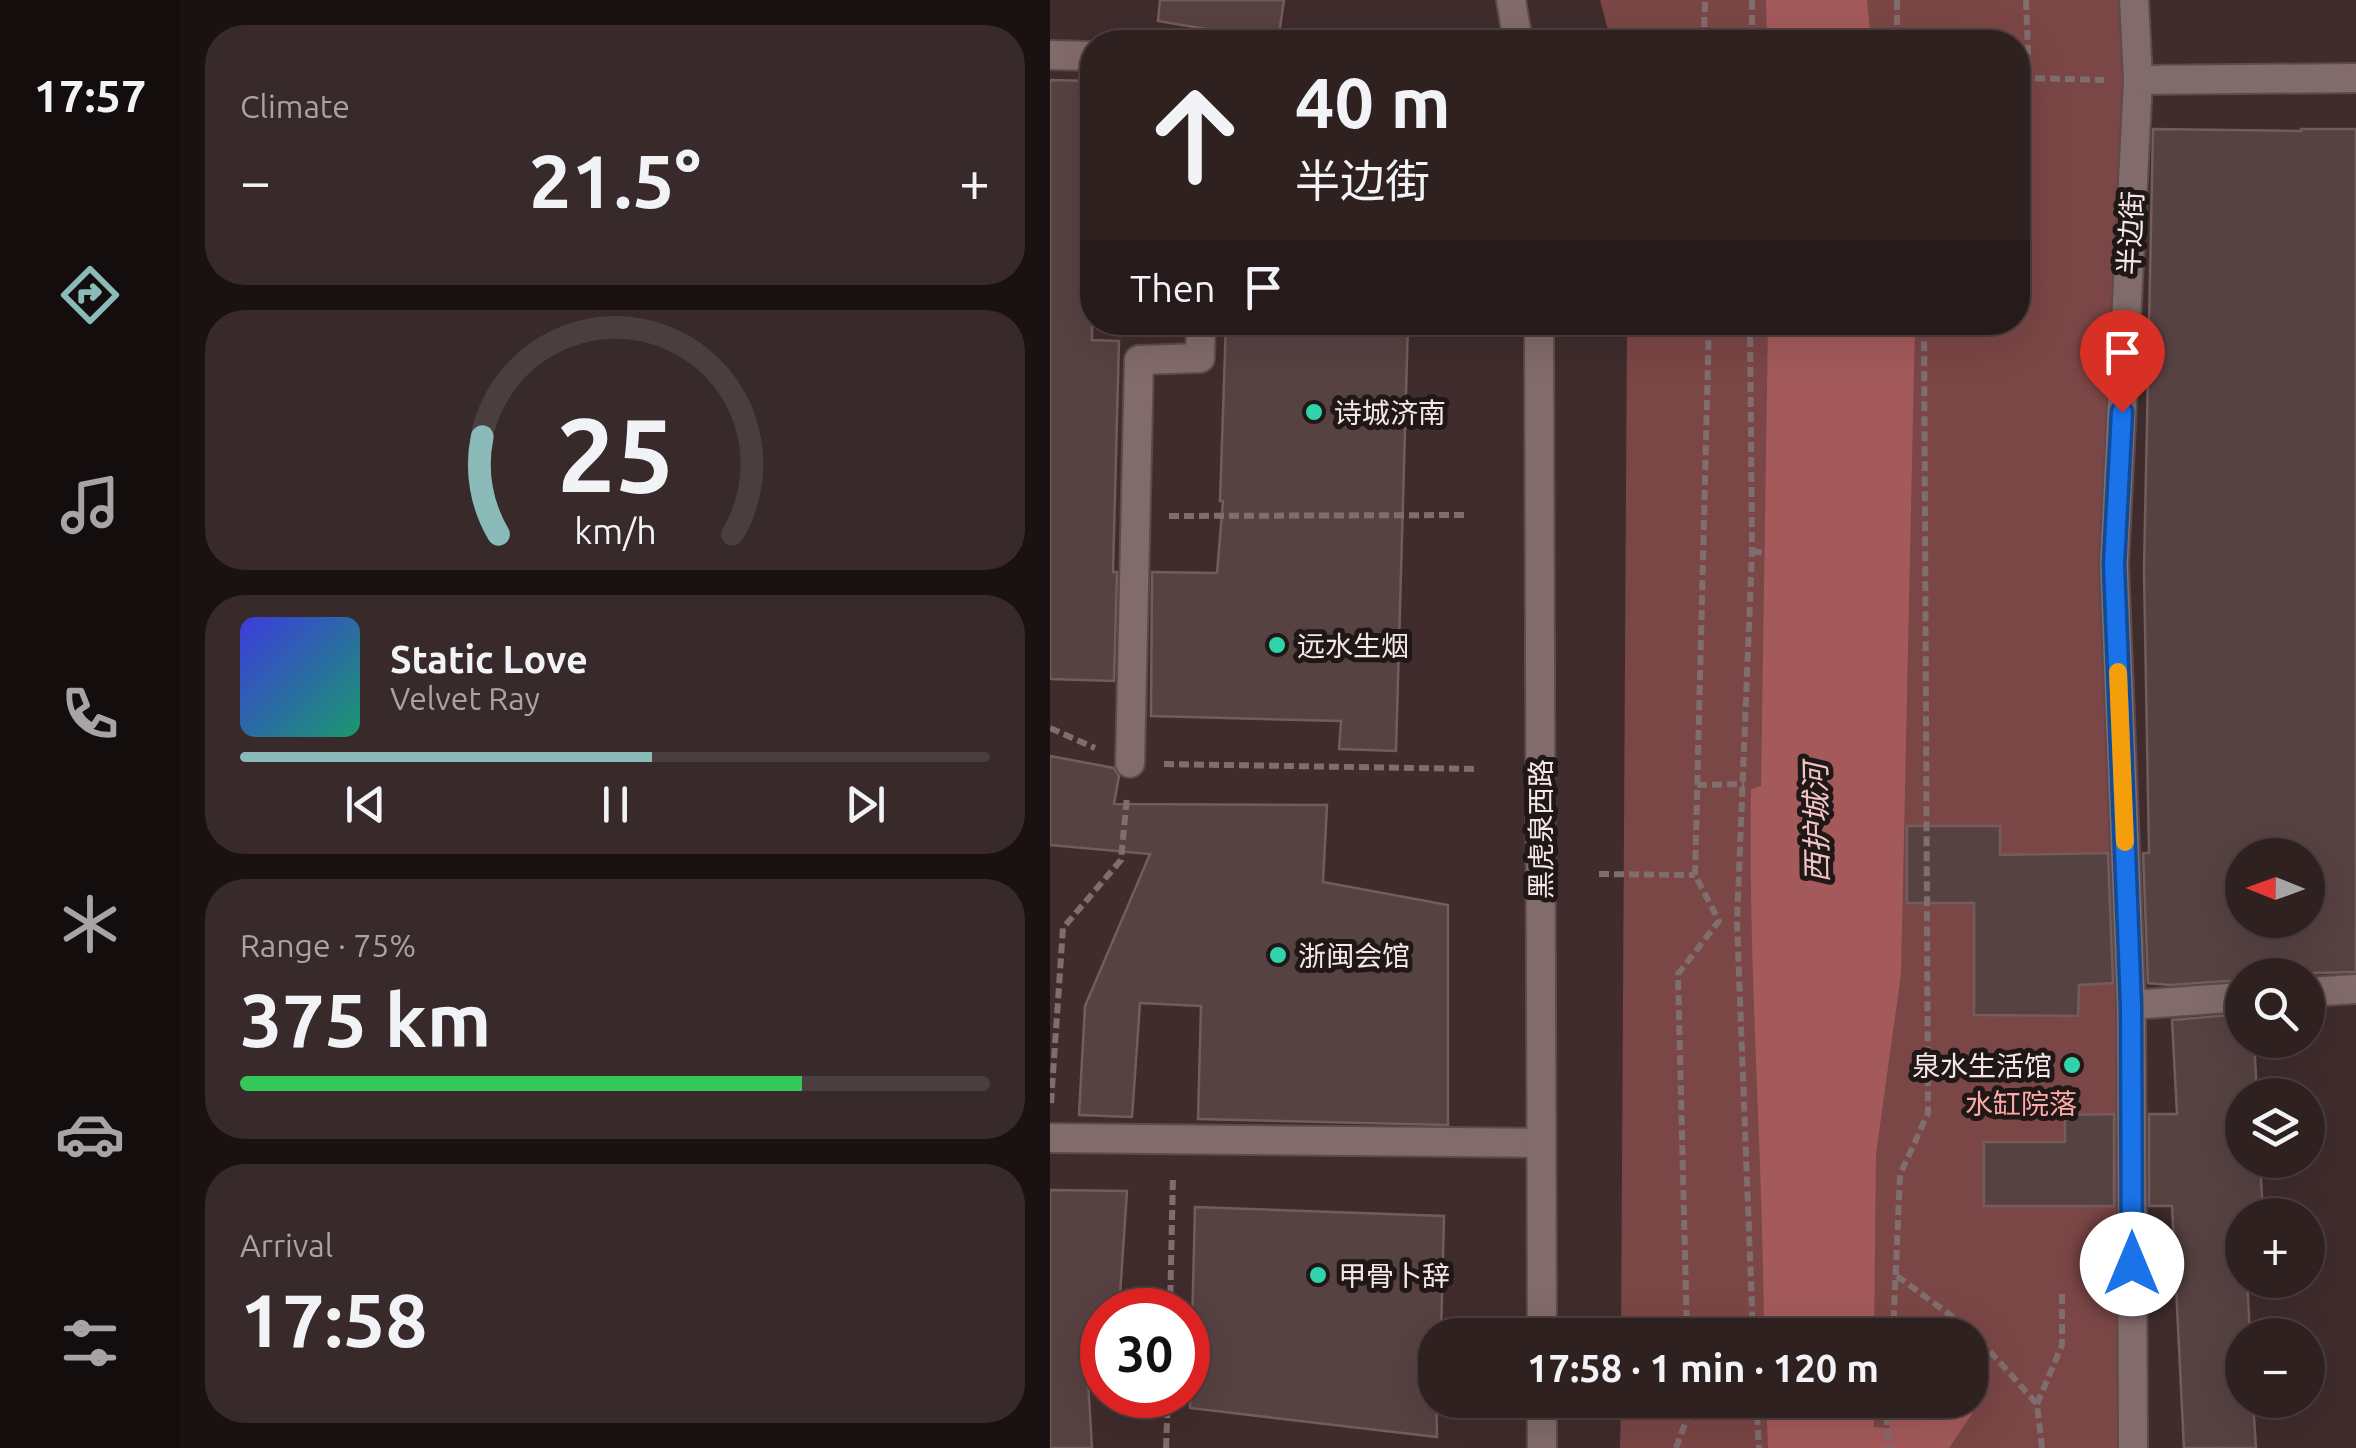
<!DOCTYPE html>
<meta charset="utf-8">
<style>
:root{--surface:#302121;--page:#38292a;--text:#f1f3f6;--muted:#a8a3a5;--line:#4b3e3f;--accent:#8bbbb9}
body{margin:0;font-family:Ubuntu,"Noto Sans SC",sans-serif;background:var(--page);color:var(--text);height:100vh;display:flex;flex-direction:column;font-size:38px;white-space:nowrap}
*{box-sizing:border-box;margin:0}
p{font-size:32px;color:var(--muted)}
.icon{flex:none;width:55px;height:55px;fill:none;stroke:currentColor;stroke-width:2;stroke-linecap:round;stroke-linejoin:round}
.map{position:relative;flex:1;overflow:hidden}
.panel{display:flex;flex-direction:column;gap:25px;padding:25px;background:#1a1212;width:870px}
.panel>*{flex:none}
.guide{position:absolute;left:30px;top:30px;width:950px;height:305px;border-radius:40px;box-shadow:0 10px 40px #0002,0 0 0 2px var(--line);background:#302121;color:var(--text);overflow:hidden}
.needle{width:65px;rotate:271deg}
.fabs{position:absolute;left:1175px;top:838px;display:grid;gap:20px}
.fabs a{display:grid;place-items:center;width:100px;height:100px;border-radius:50%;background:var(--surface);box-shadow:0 10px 40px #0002,0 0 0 2px var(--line);font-size:50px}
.speed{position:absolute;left:30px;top:1288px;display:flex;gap:20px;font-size:50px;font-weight:700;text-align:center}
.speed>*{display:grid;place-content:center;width:130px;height:130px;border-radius:50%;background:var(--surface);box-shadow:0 10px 40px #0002,0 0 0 2px var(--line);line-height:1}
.speed .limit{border:15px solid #d22;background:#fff;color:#111}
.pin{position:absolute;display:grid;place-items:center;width:85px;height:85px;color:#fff;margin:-102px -42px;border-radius:50% 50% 50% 0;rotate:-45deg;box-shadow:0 0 10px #0007}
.pin .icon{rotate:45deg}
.me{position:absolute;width:110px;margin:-55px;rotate:0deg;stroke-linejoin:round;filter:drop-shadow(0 0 8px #0008)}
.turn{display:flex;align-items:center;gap:35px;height:210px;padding:0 50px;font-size:45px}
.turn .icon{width:130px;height:130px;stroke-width:2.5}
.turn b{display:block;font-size:70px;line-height:85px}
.then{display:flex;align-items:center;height:95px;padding:0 50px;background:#0003;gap:20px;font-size:38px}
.big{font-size:75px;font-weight:600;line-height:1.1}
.panel .widget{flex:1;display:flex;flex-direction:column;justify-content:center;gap:15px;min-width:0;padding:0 35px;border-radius:40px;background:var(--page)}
.panel .dial{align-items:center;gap:0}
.dial svg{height:260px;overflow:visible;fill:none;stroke:var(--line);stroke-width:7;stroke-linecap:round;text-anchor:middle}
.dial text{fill:var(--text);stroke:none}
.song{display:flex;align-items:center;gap:30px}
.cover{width:120px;height:120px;border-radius:15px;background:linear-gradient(135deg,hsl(240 70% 55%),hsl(160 70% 35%))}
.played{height:10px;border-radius:5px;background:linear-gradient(90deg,var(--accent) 55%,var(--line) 55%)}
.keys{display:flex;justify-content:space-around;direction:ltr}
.heat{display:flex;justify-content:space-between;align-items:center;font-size:55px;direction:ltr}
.charge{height:15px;border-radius:8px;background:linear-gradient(90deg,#34c759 75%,var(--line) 0)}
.trip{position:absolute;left:368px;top:1318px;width:570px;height:100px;border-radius:40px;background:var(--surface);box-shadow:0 10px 40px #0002,0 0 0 2px var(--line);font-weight:600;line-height:100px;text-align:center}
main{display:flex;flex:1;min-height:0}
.tabs{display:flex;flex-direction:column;width:180px;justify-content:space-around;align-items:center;background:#130d0d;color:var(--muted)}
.tabs .icon{width:70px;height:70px}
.tabs .selected{color:var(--accent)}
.tabs b{font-size:45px;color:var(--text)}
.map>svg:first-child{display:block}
.green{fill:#7b4646}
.water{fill:#a45a5b}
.building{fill:#574242;stroke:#735c5c;stroke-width:2.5;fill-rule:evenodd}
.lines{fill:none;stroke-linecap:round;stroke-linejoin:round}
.pedestrian-casing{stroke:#5c4b4b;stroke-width:32}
.minor-casing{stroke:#5c4b4b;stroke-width:32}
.tertiary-casing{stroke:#5c4b4b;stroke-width:32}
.path{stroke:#806e6e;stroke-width:6;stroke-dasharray:10 5;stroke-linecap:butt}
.pedestrian{stroke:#826b6b;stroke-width:28}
.minor{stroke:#826b6b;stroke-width:28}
.tertiary{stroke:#826b6b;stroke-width:28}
.route-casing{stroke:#114b97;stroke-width:25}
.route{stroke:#1a73e8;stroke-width:18}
.slow{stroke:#f59e0b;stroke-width:18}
.poi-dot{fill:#30d4aa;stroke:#201717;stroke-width:4}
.labels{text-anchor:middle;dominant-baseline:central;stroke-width:10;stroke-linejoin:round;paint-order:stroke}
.street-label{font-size:28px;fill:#f4e7e6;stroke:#201717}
.poi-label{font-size:28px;fill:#f4e7e6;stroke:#201717;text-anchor:start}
.park-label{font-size:28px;fill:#ffa9a8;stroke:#201717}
.water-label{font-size:30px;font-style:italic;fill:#f2c5c4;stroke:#201717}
</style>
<main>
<nav class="tabs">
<b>17:57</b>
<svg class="icon selected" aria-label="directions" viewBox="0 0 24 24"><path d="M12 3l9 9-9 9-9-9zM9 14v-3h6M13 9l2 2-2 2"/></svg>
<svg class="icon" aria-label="music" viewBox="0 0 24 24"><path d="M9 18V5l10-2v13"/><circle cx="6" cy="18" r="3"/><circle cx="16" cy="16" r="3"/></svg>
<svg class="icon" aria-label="phone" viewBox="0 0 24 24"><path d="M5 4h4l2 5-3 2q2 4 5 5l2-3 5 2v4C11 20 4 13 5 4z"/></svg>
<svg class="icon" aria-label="climate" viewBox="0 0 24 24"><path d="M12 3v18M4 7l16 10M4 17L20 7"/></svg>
<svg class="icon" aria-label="car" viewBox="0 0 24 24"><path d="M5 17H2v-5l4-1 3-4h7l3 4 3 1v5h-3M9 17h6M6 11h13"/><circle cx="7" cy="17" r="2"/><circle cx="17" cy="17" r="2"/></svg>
<svg class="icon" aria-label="filters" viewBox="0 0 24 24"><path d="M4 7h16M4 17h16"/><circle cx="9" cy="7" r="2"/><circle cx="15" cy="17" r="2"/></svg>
</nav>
<section class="panel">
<div class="widget"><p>Climate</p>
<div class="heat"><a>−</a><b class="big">21.5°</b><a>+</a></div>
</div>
<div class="widget dial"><svg viewBox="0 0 100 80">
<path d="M14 69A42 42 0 1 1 86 69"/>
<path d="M14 69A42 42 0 0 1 9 39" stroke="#8bbbb9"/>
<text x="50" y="56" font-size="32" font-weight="700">25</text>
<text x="50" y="72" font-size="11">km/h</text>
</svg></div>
<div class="widget">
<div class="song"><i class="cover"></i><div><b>Static Love</b><p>Velvet Ray</p></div></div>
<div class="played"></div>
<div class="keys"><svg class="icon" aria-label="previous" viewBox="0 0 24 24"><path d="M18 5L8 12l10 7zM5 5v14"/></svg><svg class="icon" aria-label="pause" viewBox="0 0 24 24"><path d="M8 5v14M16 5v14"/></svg><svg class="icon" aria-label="next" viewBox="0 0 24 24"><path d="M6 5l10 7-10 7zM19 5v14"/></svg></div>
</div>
<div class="widget"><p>Range · 75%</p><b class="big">375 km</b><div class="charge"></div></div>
<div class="widget"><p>Arrival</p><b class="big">17:58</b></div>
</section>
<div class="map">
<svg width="1306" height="1448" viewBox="0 0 1306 1448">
<rect width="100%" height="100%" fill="#402c2c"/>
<!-- green -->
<path class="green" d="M 550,0 L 1071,0 L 1073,91 L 1049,571 L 1071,1019 L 1074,1448 L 570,1448 L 571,1400 L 920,1400 L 920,1335 L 571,1335 L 577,323 L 968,322 L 968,42 L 561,42 Z"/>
<!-- water -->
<path class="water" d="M 716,0 L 817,0 L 821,42 L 717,42 Z
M 718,323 L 865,323 L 851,974 L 826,1154 L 824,1335 L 714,1335 C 713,1153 698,971 701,789 L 711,786 Z
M 920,1374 L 928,1405 L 899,1448 L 718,1448 L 716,1400 L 824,1400 L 824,1427 L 839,1428 L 845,1400 L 920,1400 Z"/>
<!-- building -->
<path class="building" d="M 110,0 L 234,0 L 228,41 L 108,21 Z
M 0,80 L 42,81 L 42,340 L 69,341 L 63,572 L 67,572 L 64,681 L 0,679 Z
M 1103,129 L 1251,131 L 1251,129 L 1306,129 L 1306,972 L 1192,975 L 1192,980 L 1120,985 L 1098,983 L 1093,853 L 1099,853 L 1094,570 ZM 1192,855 L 1258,855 L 1258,920 L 1192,920 Z
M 176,322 L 358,322 L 346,751 L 289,749 L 291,721 L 101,716 L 102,572 L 167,573 L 173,501 L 170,501 Z
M 0,756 L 64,768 L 69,776 L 64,804 L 277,805 L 273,882 L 398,905 L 398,1125 L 148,1119 L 151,1006 L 90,1003 L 82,1117 L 29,1115 L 35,1006 L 100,854 L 0,845 Z
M 857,826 L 950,826 L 950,855 L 1058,853 L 1063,983 L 1029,985 L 1028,1016 L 924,1015 L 924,903 L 857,903 Z
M 1192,1014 L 1192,1040 L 1204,1040 L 1207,1095 L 1192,1095 L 1192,1160 L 1210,1160 L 1213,1215 L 1192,1215 L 1192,1280 L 1197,1280 L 1200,1335 L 1192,1335 L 1192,1400 L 1203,1400 L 1206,1448 L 1134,1448 L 1122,1206 L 1099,1206 L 1099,1114 L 1127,1114 L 1122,1020 Z
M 1064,1114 L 1064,1206 L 934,1206 L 934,1142 L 1015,1142 L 1015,1115 Z
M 0,1190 L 77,1191 L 69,1310 L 52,1310 L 52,1346 L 36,1346 L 42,1448 L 0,1448 Z
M 145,1207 L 394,1216 L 391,1335 L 385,1335 L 387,1437 L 140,1408 Z"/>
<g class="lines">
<defs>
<path id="pedestrian" d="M 0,55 L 42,56
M 80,763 L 89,360 L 150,358 L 151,322
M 0,1138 L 491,1143"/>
<path id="minor" d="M 1088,80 L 1306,78
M 1258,992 L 1306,989
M 1081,1005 L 1192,997
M 1083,1448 L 1081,1005 L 1064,564 L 1088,80 L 1084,0"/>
<path id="tertiary" d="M 461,0 L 468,42
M 489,322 L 492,1335
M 492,1400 L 492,1448"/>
</defs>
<!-- pedestrian casing -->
<use href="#pedestrian" class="pedestrian-casing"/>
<!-- minor casing -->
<use href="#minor" class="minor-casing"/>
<!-- tertiary casing -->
<use href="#tertiary" class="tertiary-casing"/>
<!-- path -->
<path class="path" d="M 702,0 L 702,42
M 847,0 L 847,42
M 976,0 L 979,78
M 654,42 L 655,0
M 968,137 L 978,137 L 979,78 L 1054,80
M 700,322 L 702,551 L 687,922 L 703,1335
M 119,516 L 419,515
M 702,551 L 716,553
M 0,728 L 45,748
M 114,764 L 427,769
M 647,785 L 694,784
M 549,874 L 645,875
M 1,1103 L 13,928 L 71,860 L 77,797
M 847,1276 L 922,1331 L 987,1404 L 992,1448
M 120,1310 L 123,1175
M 637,1335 L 628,974 L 669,921 L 645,875 L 659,322
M 843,1335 L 850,1175 L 878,1113 L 874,322
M 706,1400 L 709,1448
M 835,1400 L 839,1448
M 987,1404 L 1012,1345 L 1012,1291
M 116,1448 L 118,1395
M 626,1448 L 640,1410 L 640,1400"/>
<!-- pedestrian -->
<use href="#pedestrian" class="pedestrian"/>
<!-- minor -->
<use href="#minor" class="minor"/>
<!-- tertiary -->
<use href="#tertiary" class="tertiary"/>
</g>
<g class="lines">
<defs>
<path id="route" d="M 1072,412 L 1064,564 L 1081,1005 L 1082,1264"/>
</defs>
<!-- route casing -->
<use href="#route" class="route-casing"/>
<!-- route -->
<use href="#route" class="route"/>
<!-- slow -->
<path class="slow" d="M 1068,672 L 1075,842"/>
</g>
<!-- markers -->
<g class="poi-dot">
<circle cx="264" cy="412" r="10"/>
<circle cx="227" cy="645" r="10"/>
<circle cx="228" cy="955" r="10"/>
<circle cx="1022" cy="1065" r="10"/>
<circle cx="268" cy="1275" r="10"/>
</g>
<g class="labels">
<!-- street labels -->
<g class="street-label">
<text transform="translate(1080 233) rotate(-87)">半边街</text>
<text transform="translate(490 829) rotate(-90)">黑虎泉西路</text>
</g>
<!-- poi labels -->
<g class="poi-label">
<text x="284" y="412">诗城济南</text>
<text x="247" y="645">远水生烟</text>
<text x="248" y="955">浙闽会馆</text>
<text x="1002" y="1065" text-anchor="end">泉水生活馆</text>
<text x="288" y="1275">甲骨卜辞</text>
</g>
<!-- park labels -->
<g class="park-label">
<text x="971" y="1103">水缸院落</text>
</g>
<!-- water labels -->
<g class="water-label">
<text transform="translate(766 823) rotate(-91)">西护城河</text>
</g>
</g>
</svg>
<div class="fabs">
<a><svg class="needle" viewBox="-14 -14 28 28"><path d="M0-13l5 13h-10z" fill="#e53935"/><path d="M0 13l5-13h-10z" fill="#a8a3a5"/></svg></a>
<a><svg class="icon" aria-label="search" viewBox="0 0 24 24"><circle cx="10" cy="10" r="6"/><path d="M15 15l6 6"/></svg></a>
<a><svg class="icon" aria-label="layers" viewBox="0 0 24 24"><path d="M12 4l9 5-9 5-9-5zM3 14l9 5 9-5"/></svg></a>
<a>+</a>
<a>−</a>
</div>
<div class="speed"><div class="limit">30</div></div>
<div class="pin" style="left:1072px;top:412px;background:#d93025"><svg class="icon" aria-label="arrive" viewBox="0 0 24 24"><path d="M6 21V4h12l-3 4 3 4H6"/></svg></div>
<svg class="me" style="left:1082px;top:1264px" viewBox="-20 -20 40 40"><circle r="19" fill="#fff"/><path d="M0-13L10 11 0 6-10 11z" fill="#1a73e8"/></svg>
<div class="trip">17:58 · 1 min · 120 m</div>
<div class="guide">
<div class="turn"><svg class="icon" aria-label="ahead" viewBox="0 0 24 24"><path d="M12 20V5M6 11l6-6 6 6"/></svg><div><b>40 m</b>半边街</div></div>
<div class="then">Then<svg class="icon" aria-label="arrive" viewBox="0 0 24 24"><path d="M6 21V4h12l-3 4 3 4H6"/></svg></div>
</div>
</div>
</main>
